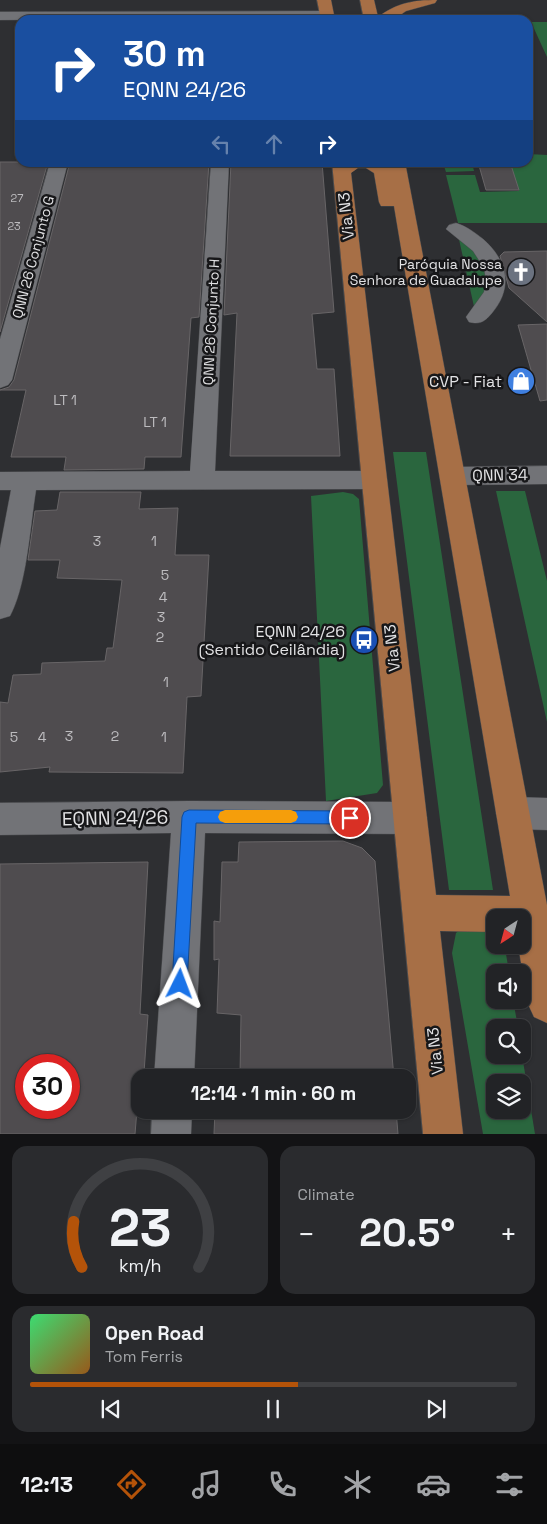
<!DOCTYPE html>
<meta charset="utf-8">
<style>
:root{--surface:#222326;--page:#2a2b2e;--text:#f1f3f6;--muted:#a2a4a7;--line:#3f4043;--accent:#b45309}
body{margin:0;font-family:"Space Grotesk",sans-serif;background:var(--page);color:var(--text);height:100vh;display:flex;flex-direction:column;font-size:19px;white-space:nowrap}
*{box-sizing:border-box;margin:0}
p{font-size:16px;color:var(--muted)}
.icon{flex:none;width:28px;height:28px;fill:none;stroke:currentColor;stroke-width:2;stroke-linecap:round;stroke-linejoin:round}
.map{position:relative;height:1134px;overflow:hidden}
.drawer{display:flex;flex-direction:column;gap:12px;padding:12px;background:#131315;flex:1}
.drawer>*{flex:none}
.hud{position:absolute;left:15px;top:15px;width:518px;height:152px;border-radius:15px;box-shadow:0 1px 4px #0004,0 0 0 1px var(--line);background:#1a4fa0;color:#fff;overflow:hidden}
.needle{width:32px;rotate:216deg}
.controls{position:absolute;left:486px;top:909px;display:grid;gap:10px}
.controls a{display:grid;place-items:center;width:45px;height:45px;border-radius:10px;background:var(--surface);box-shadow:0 1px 4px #0004,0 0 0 1px var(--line);font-size:25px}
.speed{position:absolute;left:15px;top:1054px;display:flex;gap:10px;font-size:25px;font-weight:700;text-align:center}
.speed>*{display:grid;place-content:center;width:65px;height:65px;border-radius:50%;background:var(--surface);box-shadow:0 1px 4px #0004,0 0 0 1px var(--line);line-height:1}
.speed .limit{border:8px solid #d22;background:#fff;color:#111}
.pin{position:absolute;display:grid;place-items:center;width:42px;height:42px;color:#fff;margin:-21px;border:2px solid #fff;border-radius:50%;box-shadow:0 1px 5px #0007}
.me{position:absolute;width:55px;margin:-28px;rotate:3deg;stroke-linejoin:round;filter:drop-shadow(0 0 4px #0008)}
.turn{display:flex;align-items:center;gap:18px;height:105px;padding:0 25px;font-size:22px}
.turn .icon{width:65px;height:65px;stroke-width:2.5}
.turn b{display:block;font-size:35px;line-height:42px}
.lanes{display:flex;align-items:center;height:48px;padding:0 25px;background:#0003;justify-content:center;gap:25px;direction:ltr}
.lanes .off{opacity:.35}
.big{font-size:38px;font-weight:700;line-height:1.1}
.drawer .card{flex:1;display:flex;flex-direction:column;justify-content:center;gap:8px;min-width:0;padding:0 18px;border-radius:15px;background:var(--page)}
.drawer .dial{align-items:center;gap:0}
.dial svg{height:130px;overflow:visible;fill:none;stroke:var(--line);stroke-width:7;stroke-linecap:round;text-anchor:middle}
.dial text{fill:var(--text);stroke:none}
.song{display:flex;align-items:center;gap:15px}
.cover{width:60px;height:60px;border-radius:8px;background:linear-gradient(135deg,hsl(140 70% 55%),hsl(30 70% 35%))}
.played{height:5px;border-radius:2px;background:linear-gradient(90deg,var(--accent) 55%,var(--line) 55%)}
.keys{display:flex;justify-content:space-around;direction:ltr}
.heat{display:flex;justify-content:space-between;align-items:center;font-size:28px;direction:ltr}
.drawer .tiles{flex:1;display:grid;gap:12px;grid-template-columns:1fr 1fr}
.card:last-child{grid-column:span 2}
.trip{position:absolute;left:131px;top:1069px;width:285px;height:50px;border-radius:15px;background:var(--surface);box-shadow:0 1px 4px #0004,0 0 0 1px var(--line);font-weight:700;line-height:50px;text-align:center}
.menu{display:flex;height:80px;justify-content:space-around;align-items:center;background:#0e0e0f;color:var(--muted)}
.menu .icon{width:35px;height:35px}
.menu .active{color:var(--accent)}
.menu b{font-size:22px;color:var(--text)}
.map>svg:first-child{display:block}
.green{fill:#2a663e;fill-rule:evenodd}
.building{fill:#4f4c4f;stroke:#686567;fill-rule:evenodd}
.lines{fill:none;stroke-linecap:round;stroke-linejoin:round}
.minor-casing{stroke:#4b4c4f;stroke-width:1}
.major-casing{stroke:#4b4c4f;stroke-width:1}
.minor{fill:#727377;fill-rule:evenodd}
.major{fill:#a76f46;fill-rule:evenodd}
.route{fill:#1a73e8;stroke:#114b97}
.slow{fill:#f59e0b}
.labels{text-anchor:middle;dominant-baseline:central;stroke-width:5;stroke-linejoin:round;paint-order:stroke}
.far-number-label{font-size:11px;fill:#bdbcbf}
.far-street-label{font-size:14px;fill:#e2e2e4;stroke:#171719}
.far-poi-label{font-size:14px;fill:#e2e2e4;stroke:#171719;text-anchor:end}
.number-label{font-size:14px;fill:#bdbcbf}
.street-label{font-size:16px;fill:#e2e2e4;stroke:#171719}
.poi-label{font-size:16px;fill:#e2e2e4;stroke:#171719;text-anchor:end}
.near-street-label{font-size:19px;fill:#e2e2e4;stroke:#171719}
</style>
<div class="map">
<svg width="547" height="1134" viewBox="0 0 547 1134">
<rect width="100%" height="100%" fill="#2e2f32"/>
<!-- green -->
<path class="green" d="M 531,22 L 547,22 L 547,57 Z
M 528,154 L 547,155 L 547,223 L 458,223 L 446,175 L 475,175 L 480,192 L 519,191 L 510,163 L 528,162 Z
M 443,163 L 472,163 L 474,171 L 446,172 Z
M 458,235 L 467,240 L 493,278 L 475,311 Z
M 393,452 L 426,452 L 493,890 L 449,890 Z
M 496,491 L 525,491 L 547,581 L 547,722 Z
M 343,492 L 353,494 L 359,499 L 383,785 L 377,793 L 326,801 L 311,496 Z
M 463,927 L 487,931 L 495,937 L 495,945 L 501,945 L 506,954 L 509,972 L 495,972 L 495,1000 L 513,1000 L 518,1027 L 495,1028 L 495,1055 L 522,1055 L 535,1134 L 483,1134 L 452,953 L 456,933 ZM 495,1082 L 522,1082 L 522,1110 L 495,1110 Z"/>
<!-- building -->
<path class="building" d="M 0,162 L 48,162 L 0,332 Z
M 70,162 L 209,162 L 199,317 L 191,318 L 181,457 L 145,457 L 144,469 L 64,470 L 66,457 L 11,457 L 26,390 L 0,390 L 9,387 L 14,380 Z
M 231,162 L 322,162 L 334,312 L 312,314 L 317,369 L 334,369 L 340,456 L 230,456 L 237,313 L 224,315 Z
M 478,162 L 510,162 L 519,190 L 486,190 Z
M 547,251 L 547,322 L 509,288 L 500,256 L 504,252 Z
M 547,324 L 547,400 L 540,401 L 518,325 Z
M 60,492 L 141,492 L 139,509 L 178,508 L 175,555 L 209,555 L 201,696 L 187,697 L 183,773 L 49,772 L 50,767 L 0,772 L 0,702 L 8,703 L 13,675 L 41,674 L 42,663 L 105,661 L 107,648 L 113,648 L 122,580 L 57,578 L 60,560 L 28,560 L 35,511 L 57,510 Z
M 343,841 L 362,848 L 375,861 L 394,1078 L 217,1078 L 217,1072 L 240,1076 L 241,1015 L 217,1013 L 219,959 L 214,960 L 214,921 L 220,922 L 222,862 L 238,862 L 239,842 Z
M 148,862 L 140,1014 L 148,1015 L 144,1073 L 140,1073 L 135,1134 L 0,1134 L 0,864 ZM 26,1065 L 69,1065 L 69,1108 L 26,1108 Z
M 215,1110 L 396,1110 L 398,1134 L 214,1134 Z"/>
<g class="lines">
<defs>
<path id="minor" d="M 327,11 L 332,12 L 334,15 L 332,18 L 0,20 L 0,12 Z
M 50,162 L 68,162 L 12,380 L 8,385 L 0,388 L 0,339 Z
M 211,162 L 229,162 L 215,471 L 374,471 L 383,474 L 387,480 L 383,486 L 374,489 L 36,490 C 30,527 27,584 10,616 L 0,619 L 0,548 L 11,490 L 0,490 L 0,472 L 190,471 Z
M 456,223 C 466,226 474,232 483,239 C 507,260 514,287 492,313 C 485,321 481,325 469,322 L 466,317 L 484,292 L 486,280 L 484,268 L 473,251 L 446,229 L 449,225 Z
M 547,466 L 547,484 L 453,485 L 444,482 L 440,476 L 444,470 L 453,467 Z
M 513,797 L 547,798 L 547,830 L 513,829 L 501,824 L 496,813 L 501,802 Z
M 189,801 L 410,802 L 422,807 L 427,818 L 422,829 L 410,834 L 205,833 L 194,1078 L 154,1078 L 171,833 L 0,835 L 0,803 Z
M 152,1110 L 192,1110 L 191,1134 L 151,1134 Z"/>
<path id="major" d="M 317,0 L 331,0 L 335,20 L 321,20 Z
M 360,0 L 374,0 L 378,17 C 397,3 413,0 437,0 L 435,3 L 406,11 L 393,20 L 364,20 Z
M 332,162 L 383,162 L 388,167 L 387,162 L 405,162 L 547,905 L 547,1023 L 534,1017 L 528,1004 L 518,945 L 522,945 L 522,918 L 495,918 L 495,932 L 440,931 L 463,1134 L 423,1134 ZM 358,168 L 366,168 L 374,173 L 379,202 L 381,206 L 394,206 L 510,896 L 436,895 L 351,173 Z"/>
</defs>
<!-- minor casing -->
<use href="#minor" class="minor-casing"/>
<!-- major casing -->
<use href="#major" class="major-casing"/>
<!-- minor -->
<use href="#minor" class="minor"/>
<!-- major -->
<use href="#major" class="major"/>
</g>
<!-- route -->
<path class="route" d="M 189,810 L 350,811 L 355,813 L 357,818 L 355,822 L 350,824 L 196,823 L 187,984 L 185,990 L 180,992 L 174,990 L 172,984 L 182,817 L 184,812 Z"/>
<!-- slow -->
<path class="slow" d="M 225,810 L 291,810 L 296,812 L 298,817 L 296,821 L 291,823 L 225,823 L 220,821 L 218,817 L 220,812 Z"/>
<!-- icons -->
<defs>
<symbol id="church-disc" viewBox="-11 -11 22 22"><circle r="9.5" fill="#6b7280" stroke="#171719"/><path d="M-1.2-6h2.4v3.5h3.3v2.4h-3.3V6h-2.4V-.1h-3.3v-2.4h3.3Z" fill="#fff"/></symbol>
<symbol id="shop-disc" viewBox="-11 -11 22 22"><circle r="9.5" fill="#3f7fe0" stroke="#171719"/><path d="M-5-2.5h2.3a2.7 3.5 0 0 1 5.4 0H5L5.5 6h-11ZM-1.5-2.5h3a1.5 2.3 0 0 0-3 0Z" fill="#fff"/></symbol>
<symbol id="bus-disc" viewBox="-11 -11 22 22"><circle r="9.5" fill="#1a4fb4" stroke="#171719"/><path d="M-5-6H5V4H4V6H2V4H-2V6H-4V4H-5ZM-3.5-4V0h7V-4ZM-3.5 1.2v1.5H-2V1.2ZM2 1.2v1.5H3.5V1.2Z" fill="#fff"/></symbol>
</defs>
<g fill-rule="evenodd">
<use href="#church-disc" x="505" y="256" width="32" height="32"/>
<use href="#shop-disc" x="505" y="365" width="32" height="32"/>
<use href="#bus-disc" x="348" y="624" width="32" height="32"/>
</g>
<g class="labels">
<!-- far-number labels -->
<g class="far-number-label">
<text x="17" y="198">27</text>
<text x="14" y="226">23</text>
</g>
<!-- far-street labels -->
<g class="far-street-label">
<text transform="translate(33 257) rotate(-75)">QNN 26 Conjunto G</text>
<text transform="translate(211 322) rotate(-87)">QNN 26 Conjunto H</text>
</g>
<!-- far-poi labels -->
<g class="far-poi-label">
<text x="502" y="264">Paróquia Nossa<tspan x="502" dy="16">Senhora de Guadalupe</tspan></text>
</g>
<!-- number labels -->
<g class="number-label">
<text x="65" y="400">LT 1</text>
<text x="155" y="422">LT 1</text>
<text x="97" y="541">3</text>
<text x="154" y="541">1</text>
<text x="165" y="575">5</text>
<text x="163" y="597">4</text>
<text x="161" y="617">3</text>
<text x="160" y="637">2</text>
<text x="166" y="682">1</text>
<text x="69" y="736">3</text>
<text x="115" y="736">2</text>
<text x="14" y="737">5</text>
<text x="42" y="737">4</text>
<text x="164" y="737">1</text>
</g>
<!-- street labels -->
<g class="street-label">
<text transform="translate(346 216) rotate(-96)">Via N3</text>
<text transform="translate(500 475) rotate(-1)">QNN 34</text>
<text transform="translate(392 648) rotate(-96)">Via N3</text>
<text transform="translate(435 1051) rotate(-96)">Via N3</text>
</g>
<!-- poi labels -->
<g class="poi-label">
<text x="502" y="381">CVP - Fiat</text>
<text x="345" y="631">EQNN 24/26<tspan x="345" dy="18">(Sentido Ceilândia)</tspan></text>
</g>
<!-- near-street labels -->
<g class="near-street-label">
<text transform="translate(115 818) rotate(-1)">EQNN 24/26</text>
</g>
</g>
</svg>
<div class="controls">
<a><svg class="needle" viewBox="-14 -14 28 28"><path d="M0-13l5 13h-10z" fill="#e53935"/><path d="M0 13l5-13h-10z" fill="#a2a4a7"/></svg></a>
<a><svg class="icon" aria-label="sound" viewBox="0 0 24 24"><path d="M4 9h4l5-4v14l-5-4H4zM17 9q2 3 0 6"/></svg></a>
<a><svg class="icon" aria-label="search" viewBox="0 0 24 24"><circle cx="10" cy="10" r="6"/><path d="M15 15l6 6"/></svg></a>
<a><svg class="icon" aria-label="layers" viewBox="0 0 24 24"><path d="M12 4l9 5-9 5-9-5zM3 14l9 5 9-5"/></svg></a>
</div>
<div class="speed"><div class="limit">30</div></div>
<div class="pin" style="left:350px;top:818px;background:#d93025"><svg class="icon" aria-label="arrive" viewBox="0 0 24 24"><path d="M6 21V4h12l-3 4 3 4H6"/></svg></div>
<svg class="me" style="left:180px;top:984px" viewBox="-20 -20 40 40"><path d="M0-17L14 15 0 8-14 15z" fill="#1a73e8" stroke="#fff" stroke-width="4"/></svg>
<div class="trip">12:14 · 1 min · 60 m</div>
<div class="hud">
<div class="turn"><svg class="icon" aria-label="right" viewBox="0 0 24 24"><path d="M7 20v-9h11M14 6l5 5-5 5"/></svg><div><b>30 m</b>EQNN 24/26</div></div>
<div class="lanes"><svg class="icon off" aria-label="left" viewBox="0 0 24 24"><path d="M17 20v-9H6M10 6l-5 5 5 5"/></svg><svg class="icon off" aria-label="ahead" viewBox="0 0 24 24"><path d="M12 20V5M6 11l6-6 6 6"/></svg><svg class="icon" aria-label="right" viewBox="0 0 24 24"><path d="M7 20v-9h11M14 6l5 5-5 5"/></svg></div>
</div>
</div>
<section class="drawer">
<div class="tiles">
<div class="card dial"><svg viewBox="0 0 100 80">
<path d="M14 69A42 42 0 1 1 86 69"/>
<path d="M14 69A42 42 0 0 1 9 41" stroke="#b45309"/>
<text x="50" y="56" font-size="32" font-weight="700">23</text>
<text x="50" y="72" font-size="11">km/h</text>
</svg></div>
<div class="card"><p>Climate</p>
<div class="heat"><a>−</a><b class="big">20.5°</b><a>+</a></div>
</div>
<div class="card">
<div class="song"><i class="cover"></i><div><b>Open Road</b><p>Tom Ferris</p></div></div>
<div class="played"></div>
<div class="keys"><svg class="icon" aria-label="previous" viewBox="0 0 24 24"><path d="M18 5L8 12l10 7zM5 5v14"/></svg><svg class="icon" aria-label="pause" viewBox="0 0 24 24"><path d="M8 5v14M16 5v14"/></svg><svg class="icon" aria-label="next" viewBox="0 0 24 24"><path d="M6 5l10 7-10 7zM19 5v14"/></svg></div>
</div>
</div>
</section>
<nav class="menu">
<b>12:13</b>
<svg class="icon active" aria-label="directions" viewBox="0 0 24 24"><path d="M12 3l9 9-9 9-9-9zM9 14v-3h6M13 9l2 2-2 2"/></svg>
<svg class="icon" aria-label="music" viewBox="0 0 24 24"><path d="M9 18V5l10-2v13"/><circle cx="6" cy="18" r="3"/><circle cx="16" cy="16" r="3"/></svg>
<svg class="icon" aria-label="phone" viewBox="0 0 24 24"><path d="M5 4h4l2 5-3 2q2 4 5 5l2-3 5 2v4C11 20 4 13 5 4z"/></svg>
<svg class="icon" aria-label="climate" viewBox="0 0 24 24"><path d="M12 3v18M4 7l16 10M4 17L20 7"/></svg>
<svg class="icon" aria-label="car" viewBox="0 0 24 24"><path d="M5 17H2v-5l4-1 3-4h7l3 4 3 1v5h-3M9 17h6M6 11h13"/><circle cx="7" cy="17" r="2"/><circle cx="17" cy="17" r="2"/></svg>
<svg class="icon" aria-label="filters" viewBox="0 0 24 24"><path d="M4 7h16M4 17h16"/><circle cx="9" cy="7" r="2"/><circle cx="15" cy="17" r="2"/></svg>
</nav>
